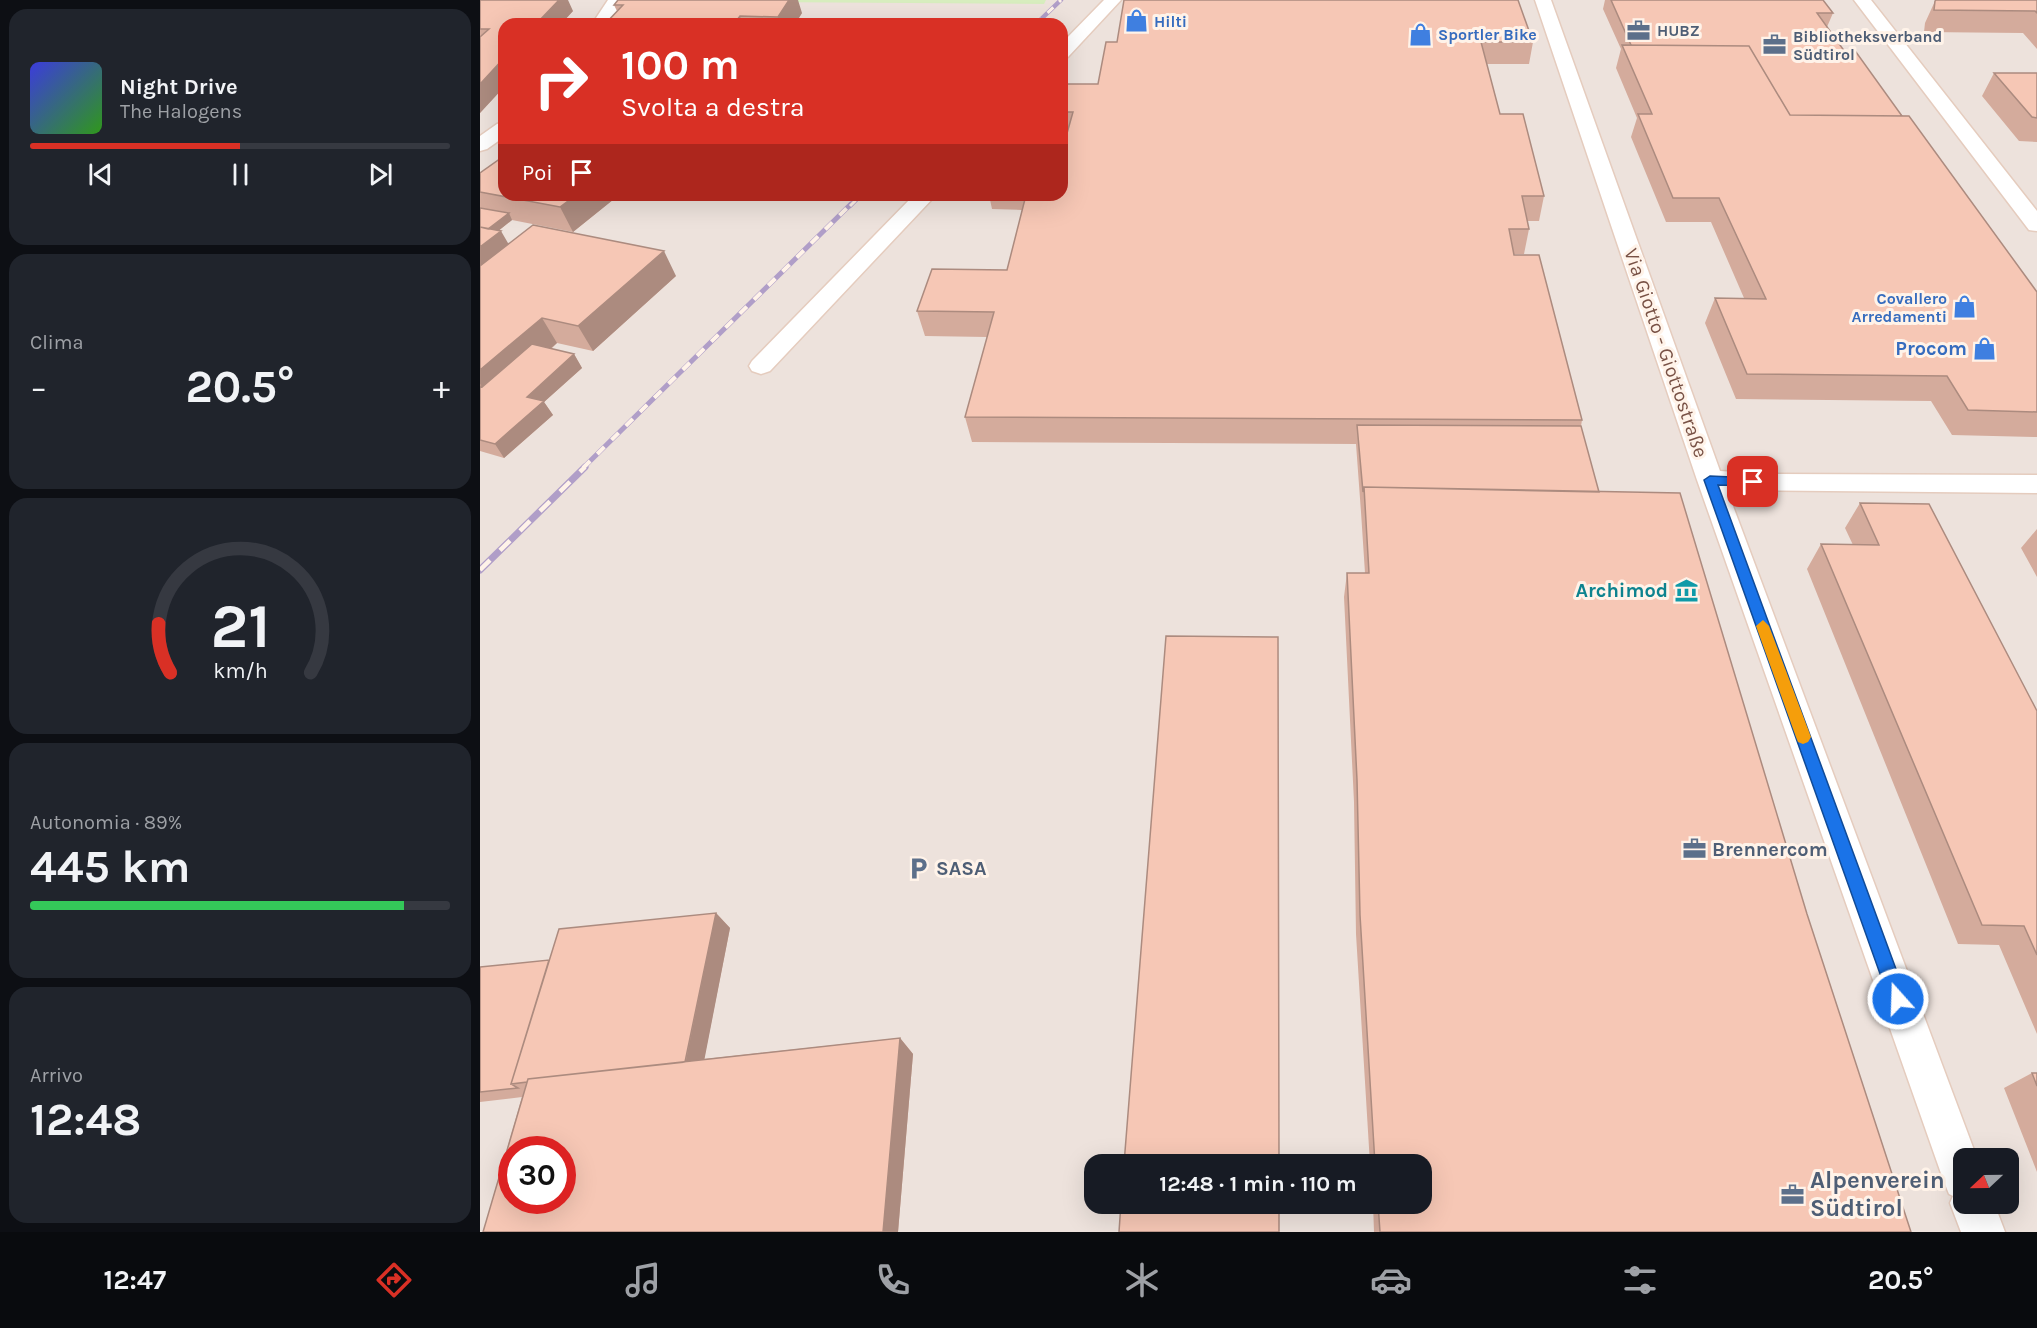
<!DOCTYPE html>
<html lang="it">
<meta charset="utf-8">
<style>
:root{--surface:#171b24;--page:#20242c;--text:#f1f3f6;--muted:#9ea1a6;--line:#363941;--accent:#d93025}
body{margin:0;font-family:Karla,sans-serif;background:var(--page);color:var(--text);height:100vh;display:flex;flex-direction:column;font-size:22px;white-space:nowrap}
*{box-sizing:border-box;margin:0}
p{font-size:20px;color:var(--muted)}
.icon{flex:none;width:33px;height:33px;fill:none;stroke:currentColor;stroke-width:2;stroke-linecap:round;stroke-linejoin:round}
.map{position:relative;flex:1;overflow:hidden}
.side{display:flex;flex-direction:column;gap:9px;padding:9px;background:#0d0f14;width:480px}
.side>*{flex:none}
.guide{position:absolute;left:18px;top:18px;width:570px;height:183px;border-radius:18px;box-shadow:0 6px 24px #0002;background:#d93025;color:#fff;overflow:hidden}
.needle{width:39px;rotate:248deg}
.controls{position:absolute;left:1473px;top:1148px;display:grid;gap:12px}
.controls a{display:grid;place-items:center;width:66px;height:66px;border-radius:12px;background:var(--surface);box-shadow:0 6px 24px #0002;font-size:30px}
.speed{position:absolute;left:18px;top:1136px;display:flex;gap:12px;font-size:30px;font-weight:700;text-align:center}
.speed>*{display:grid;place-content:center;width:78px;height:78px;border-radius:50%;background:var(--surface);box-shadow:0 6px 24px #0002;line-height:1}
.speed .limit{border:9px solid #d22;background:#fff;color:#111}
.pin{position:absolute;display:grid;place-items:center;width:51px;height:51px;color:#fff;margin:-26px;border-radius:12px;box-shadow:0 3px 9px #0006}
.me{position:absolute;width:66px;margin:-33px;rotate:340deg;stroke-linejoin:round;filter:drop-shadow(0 0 4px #0008)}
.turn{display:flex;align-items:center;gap:21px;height:126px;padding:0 24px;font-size:27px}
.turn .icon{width:78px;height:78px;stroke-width:2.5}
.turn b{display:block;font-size:42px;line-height:51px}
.then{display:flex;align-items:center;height:57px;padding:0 24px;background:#0003;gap:12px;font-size:22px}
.big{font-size:45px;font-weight:700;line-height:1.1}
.side .card{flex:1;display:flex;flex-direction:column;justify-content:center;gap:9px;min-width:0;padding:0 21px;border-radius:18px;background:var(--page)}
.side .dial{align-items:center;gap:0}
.dial svg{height:156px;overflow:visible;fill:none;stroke:var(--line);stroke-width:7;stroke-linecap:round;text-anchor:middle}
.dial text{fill:var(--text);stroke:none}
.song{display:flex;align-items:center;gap:18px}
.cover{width:72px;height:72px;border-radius:9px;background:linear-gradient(135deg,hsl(240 70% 55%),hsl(110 70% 35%))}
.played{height:6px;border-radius:3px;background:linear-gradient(90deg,var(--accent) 50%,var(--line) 50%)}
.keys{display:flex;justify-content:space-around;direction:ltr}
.heat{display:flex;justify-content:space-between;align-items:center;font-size:33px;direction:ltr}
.charge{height:9px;border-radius:4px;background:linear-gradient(90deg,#34c759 89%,var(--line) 0)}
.trip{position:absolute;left:604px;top:1154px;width:348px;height:60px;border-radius:18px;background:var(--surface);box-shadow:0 6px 24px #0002;font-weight:700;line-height:60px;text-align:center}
.dock{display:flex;height:96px;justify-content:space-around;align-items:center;background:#090b0e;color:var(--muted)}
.dock .icon{width:42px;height:42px}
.dock .active{color:var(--accent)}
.dock b{font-size:27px;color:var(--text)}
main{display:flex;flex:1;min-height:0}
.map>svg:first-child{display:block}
.industrial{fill:#ede2dc;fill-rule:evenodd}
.green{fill:#d7edbe}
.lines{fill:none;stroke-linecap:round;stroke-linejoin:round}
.minor-casing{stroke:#e5ccbe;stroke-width:3}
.minor{fill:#fff;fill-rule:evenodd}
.rail-far2-casing{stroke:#b09ec8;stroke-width:4.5}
.rail-far1-casing{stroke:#b09ec8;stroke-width:5}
.rail-casing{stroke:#b09ec8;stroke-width:7}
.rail-far2{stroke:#fff3e9;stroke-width:3;stroke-dasharray:8;stroke-linecap:butt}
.rail-far1{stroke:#fff3e9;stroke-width:4;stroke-dasharray:10;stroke-linecap:butt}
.rail{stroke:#fff3e9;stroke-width:4.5;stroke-dasharray:14;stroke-linecap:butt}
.wall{fill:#d4ab9c}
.shaded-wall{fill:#ac8b7f}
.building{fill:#f6c7b5;stroke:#ac8b7f;stroke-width:1.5;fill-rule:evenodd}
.route{fill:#1a73e8;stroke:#114b97;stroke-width:1.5}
.slow{fill:#f59e0b}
.labels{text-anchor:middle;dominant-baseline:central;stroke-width:6;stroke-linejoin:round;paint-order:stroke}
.far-shop-label{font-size:16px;font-weight:bold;fill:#366cbe;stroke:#fff3e9;text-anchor:start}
.far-service-label{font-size:16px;font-weight:bold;fill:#4e5e75;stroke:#fff3e9;text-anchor:start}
.shop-label{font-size:20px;font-weight:bold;fill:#366cbe;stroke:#fff3e9;text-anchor:end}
.street-label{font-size:20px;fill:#785145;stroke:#fff3e9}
.culture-label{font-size:20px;font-weight:bold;fill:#0d838f;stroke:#fff3e9;text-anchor:end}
.service-label{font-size:20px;font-weight:bold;fill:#4e5e75;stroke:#fff3e9;text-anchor:start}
.near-service-label{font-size:24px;font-weight:bold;fill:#4e5e75;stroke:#fff3e9;text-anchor:start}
</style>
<main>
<section class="side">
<div class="card">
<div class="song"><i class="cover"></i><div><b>Night Drive</b><p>The Halogens</p></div></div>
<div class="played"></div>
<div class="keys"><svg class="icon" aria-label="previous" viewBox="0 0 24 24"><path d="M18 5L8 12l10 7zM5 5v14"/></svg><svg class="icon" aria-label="pause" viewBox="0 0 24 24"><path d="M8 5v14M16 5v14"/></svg><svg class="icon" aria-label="next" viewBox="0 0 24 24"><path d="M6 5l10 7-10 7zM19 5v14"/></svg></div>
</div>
<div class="card"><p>Clima</p>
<div class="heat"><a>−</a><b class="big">20.5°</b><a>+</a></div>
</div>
<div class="card dial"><svg viewBox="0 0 100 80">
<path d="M14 69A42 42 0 1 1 86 69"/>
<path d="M14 69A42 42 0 0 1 8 44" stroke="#d93025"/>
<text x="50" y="56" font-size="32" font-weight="700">21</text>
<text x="50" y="72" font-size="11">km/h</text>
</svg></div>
<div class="card"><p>Autonomia · 89%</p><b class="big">445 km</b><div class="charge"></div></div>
<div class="card"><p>Arrivo</p><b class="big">12:48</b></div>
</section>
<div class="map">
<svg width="1557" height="1232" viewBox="0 0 1557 1232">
<rect width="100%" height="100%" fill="#feefe1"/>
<!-- industrial -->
<path class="industrial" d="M 0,0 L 1557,0 L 1557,1232 L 0,1232 ZM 24,24 L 582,24 L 582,195 L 24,195 ZM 32,1149 L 82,1149 L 82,1200 L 32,1200 ZM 1484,1158 L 1528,1158 L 1528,1203 L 1484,1203 ZM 615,1164 L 942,1164 L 942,1203 L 615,1203 Z"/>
<!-- green -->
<path class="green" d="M 274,0 L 566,0 L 564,4 L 272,2 Z"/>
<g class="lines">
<defs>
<path id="minor" d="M 128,0 L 144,0 L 128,24 L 112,24 Z
M 624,0 L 641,0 L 588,57 L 582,58 L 582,43 Z
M 1055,0 L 1071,0 L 1240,471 L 1286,474 L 1557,475 L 1557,493 L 1247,490 L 1497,1158 L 1484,1158 L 1484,1203 L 1514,1203 L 1525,1232 L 1481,1232 L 1470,1203 L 1473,1196 L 1469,1194 L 1463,1179 L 1217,480 Z
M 1374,0 L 1391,0 L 1557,211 L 1557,231 L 1549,230 Z
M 24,122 L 24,137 L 7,149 L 0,151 L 0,136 L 17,124 Z
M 434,195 L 456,195 L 290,371 L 281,374 L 272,371 L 269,366 L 272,361 Z"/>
</defs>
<!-- minor casing -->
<use href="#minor" class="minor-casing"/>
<!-- minor -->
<use href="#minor" class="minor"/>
<defs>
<path id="rail-far2" d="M 556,24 L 581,0
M 370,206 L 381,195"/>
<path id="rail-far1" d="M 103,468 L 371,204"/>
<path id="rail" d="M 0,570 L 105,467"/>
</defs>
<!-- rail-far2 casing -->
<use href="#rail-far2" class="rail-far2-casing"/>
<!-- rail-far1 casing -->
<use href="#rail-far1" class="rail-far1-casing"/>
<!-- rail casing -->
<use href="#rail" class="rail-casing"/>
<!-- rail-far2 -->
<use href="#rail-far2" class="rail-far2"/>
<!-- rail-far1 -->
<use href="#rail-far1" class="rail-far1"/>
<!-- rail -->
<use href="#rail" class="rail"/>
</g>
<!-- wall -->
<path class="wall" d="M 0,0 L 93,11 L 81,24 L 24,24 L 24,87 L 0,113 Z
M 1125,0 L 1343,0 L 1353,13 L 1347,27 L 1365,52 L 1423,116 L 1557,292 L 1557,437 L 1472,435 L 1451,401 L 1256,399 L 1225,323 L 1235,298 L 1264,298 L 1231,222 L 1186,222 L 1151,137 L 1157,118 L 1136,68 L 1141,49 L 1123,9 Z
M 1557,0 L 1557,49 L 1543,33 L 1444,32 L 1445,23 L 1455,1 Z
M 134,5 L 322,13 L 315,24 L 125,24 L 137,11 Z
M 637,42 L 1053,42 L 1049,64 L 1007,64 L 1020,114 L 1064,196 L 1059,221 L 1047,221 L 1049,229 L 1044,254 L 1034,254 L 1102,420 L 1101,426 L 1119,492 L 1327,914 L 1431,1232 L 894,1232 L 893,1203 L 942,1203 L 942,1164 L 890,1164 L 876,934 L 874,802 L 864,597 L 867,573 L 885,573 L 881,512 L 876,444 L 492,442 L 485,417 L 507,337 L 445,336 L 437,311 L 527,270 L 542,210 L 512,209 L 509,195 L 582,195 L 584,144 L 587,135 L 582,135 L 582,84 L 618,84 Z
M 1514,73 L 1557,73 L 1557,142 L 1539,141 L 1502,96 Z
M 0,173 L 139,195 L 93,232 L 32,220 L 18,231 L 28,244 L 196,276 L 113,351 L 77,343 L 71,349 L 94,354 L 102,368 L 64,402 L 73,415 L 24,458 L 0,451 Z
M 1380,503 L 1557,711 L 1557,1034 L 1519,945 L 1478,944 L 1327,569 L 1341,544 L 1373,545 L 1365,528 Z
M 1557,529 L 1557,577 L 1541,548 Z
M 236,913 L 250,928 L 224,1059 L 420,1038 L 433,1054 L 418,1232 L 3,1232 L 42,1097 L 0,1102 L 0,967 L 69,960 Z
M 1552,1073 L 1557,1073 L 1557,1172 L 1524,1088 Z"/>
<!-- shaded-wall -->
<path class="shaded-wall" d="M 79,0 L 88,0 L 93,11 L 81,24 L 56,24 Z
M 309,0 L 318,0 L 322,13 L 315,24 L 300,24 L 298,17 Z
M 260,16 L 262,24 L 254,24 Z
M 24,58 L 24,87 L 0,113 L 0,84 Z
M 96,195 L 139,195 L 93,232 L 80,207 Z
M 29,213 L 32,220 L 12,236 L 8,229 Z
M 21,231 L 32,250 L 0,276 L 0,247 Z
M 184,251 L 196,276 L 113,351 L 98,326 Z
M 62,318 L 77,343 L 11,400 L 0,384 L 0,370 Z
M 94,354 L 102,368 L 64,402 L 73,415 L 24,458 L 15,444 L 47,397 Z
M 236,913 L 250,928 L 221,1077 L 205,1065 Z
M 420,1038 L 433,1054 L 418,1232 L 403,1232 Z"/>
<!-- building -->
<path class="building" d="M 0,0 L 79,0 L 56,24 L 24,24 L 24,58 L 0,84 L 0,37 L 9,29 L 0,29 Z
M 138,0 L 309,0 L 298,17 L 260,16 L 254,24 L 125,24 L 143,5 L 134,5 Z
M 644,0 L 1038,0 L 1053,42 L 1001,42 L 1020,114 L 1043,114 L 1064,196 L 1042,196 L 1049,229 L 1029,229 L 1034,255 L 1059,255 L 1102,420 L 485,417 L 514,312 L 437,311 L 452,269 L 527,270 L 546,195 L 582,195 L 582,144 L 584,144 L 593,112 L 582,112 L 582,84 L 618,84 L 626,42 L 637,42 Z
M 1131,0 L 1343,0 L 1353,13 L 1337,13 L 1365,52 L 1376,52 L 1422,116 L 1310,115 L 1269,46 L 1151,45 Z
M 1456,0 L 1557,0 L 1557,13 L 1555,11 L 1454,10 L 1455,1 Z
M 1142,45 L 1269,46 L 1310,115 L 1429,116 L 1557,292 L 1557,412 L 1488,410 L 1467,376 L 1267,374 L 1235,298 L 1286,299 L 1239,198 L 1193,198 L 1158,114 L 1172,114 Z
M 1514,73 L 1557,73 L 1557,118 L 1552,117 Z
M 24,156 L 24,195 L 96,195 L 80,207 L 0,192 L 0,173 Z
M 0,208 L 29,213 L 8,229 L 0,227 Z
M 53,225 L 184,251 L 98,326 L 62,318 L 0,370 L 0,266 Z
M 0,227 L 21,231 L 0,247 Z
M 52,344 L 94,354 L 47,397 L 64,401 L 15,444 L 0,440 L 0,386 L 2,387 Z
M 877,425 L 1101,426 L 1119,492 L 884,487 L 883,492 Z
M 884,487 L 1200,493 L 1327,914 L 1431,1232 L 900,1232 L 898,1203 L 942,1203 L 942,1164 L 895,1164 L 880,915 L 877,780 L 867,573 L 889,573 Z
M 1380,503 L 1449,504 L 1557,711 L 1557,955 L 1544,926 L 1502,925 L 1341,544 L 1399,545 Z
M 686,636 L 798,637 L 799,1164 L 644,1164 Z
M 236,913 L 205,1062 L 48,1079 L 47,1082 L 31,1084 L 79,929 Z
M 69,960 L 31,1084 L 38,1088 L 0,1092 L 0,967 Z
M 420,1038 L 403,1232 L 3,1232 L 48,1079 ZM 32,1149 L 82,1149 L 82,1200 L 32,1200 Z
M 1552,1073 L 1557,1073 L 1557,1086 Z
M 641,1203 L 799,1203 L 799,1232 L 639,1232 Z"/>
<!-- route -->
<path class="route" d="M 1230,476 L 1273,478 L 1279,482 L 1273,486 L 1238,485 L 1427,999 L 1424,1005 L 1418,1007 L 1412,1005 L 1409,999 L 1224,480 Z"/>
<!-- slow -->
<path class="slow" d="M 1283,620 L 1289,626 L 1331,737 L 1328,742 L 1323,744 L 1318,742 L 1316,737 L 1276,626 Z"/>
<!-- icons -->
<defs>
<symbol id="shop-bare" viewBox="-9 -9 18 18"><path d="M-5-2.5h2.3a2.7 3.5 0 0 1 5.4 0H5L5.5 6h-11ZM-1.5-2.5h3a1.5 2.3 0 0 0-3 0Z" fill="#3f7fe0" stroke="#fff3e9" stroke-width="2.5" paint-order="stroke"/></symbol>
<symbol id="office-bare" viewBox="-9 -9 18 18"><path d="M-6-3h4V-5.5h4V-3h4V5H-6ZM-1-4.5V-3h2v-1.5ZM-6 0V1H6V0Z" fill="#5c6f8a" stroke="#fff3e9" stroke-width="2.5" paint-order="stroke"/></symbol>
<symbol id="museum-bare" viewBox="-9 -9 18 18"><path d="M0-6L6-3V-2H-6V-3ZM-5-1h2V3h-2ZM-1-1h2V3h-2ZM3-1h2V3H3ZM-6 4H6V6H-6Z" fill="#0f9aa8" stroke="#fff3e9" stroke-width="2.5" paint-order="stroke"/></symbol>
<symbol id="parking-bare" viewBox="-9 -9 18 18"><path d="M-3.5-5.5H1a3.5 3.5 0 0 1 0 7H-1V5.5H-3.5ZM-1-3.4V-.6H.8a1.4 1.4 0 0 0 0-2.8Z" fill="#5c6f8a" stroke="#fff3e9" stroke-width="2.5" paint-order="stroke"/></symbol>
</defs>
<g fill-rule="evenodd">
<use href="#shop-bare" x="640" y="4" width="33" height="33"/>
<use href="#office-bare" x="1142" y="14" width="33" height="33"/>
<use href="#shop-bare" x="924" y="18" width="33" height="33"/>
<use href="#office-bare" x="1278" y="28" width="33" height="33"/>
<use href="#shop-bare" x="1468" y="290" width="33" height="33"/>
<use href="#shop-bare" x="1488" y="332" width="33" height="33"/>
<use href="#museum-bare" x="1190" y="574" width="33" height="33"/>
<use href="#office-bare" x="1198" y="832" width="33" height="33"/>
<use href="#parking-bare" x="422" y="852" width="33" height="33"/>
<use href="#office-bare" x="1296" y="1178" width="33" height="33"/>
</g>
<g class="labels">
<!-- far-shop labels -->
<g class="far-shop-label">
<text x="674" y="21">Hilti</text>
<text x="958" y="34">Sportler Bike</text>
<text x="1467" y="298" text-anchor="end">Covallero<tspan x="1467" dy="18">Arredamenti</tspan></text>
</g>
<!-- far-service labels -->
<g class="far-service-label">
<text x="1177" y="30">HUBZ</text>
<text x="1313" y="36">Bibliotheksverband<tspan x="1313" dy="18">Südtirol</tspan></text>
</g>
<!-- shop labels -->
<g class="shop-label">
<text x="1487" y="348">Procom</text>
</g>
<!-- street labels -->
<g class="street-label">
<text transform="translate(1186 353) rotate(71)">Via Giotto - Giottostraße</text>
</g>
<!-- culture labels -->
<g class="culture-label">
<text x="1188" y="590">Archimod</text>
</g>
<!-- service labels -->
<g class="service-label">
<text x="1232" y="849">Brennercom</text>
<text x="456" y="868">SASA</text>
</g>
<!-- near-service labels -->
<g class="near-service-label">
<text x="1330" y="1180">Alpenverein<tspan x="1330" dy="28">Südtirol</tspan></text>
</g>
</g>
</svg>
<div class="controls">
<a><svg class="needle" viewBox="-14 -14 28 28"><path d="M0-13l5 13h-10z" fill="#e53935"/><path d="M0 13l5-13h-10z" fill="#9ea1a6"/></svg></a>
</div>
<div class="speed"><div class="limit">30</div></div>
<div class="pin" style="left:1273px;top:482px;background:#d93025"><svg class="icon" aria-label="arrive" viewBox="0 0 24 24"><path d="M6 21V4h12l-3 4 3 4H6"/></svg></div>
<svg class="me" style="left:1418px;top:999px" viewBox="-20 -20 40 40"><circle r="17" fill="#1a73e8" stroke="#fff" stroke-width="3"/><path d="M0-11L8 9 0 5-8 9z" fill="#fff"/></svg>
<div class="trip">12:48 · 1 min · 110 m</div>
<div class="guide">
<div class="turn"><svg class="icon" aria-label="right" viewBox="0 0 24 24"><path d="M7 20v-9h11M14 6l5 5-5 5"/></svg><div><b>100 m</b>Svolta a destra</div></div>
<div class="then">Poi<svg class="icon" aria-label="arrive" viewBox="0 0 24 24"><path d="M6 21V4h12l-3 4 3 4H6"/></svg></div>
</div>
</div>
</main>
<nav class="dock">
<b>12:47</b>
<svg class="icon active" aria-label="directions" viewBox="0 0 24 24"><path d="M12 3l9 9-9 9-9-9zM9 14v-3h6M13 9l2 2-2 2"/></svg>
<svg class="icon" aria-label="music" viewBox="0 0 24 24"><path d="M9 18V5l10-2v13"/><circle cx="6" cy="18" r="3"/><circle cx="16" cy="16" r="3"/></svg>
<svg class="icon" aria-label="phone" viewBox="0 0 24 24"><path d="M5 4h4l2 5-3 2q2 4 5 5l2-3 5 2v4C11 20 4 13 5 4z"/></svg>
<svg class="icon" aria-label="climate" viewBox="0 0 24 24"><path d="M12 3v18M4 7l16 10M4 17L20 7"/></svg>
<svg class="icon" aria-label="car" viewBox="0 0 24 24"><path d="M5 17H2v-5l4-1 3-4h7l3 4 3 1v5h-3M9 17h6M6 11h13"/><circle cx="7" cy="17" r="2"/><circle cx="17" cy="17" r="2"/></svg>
<svg class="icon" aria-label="filters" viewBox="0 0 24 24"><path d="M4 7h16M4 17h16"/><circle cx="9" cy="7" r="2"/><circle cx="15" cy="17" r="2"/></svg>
<b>20.5°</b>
</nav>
